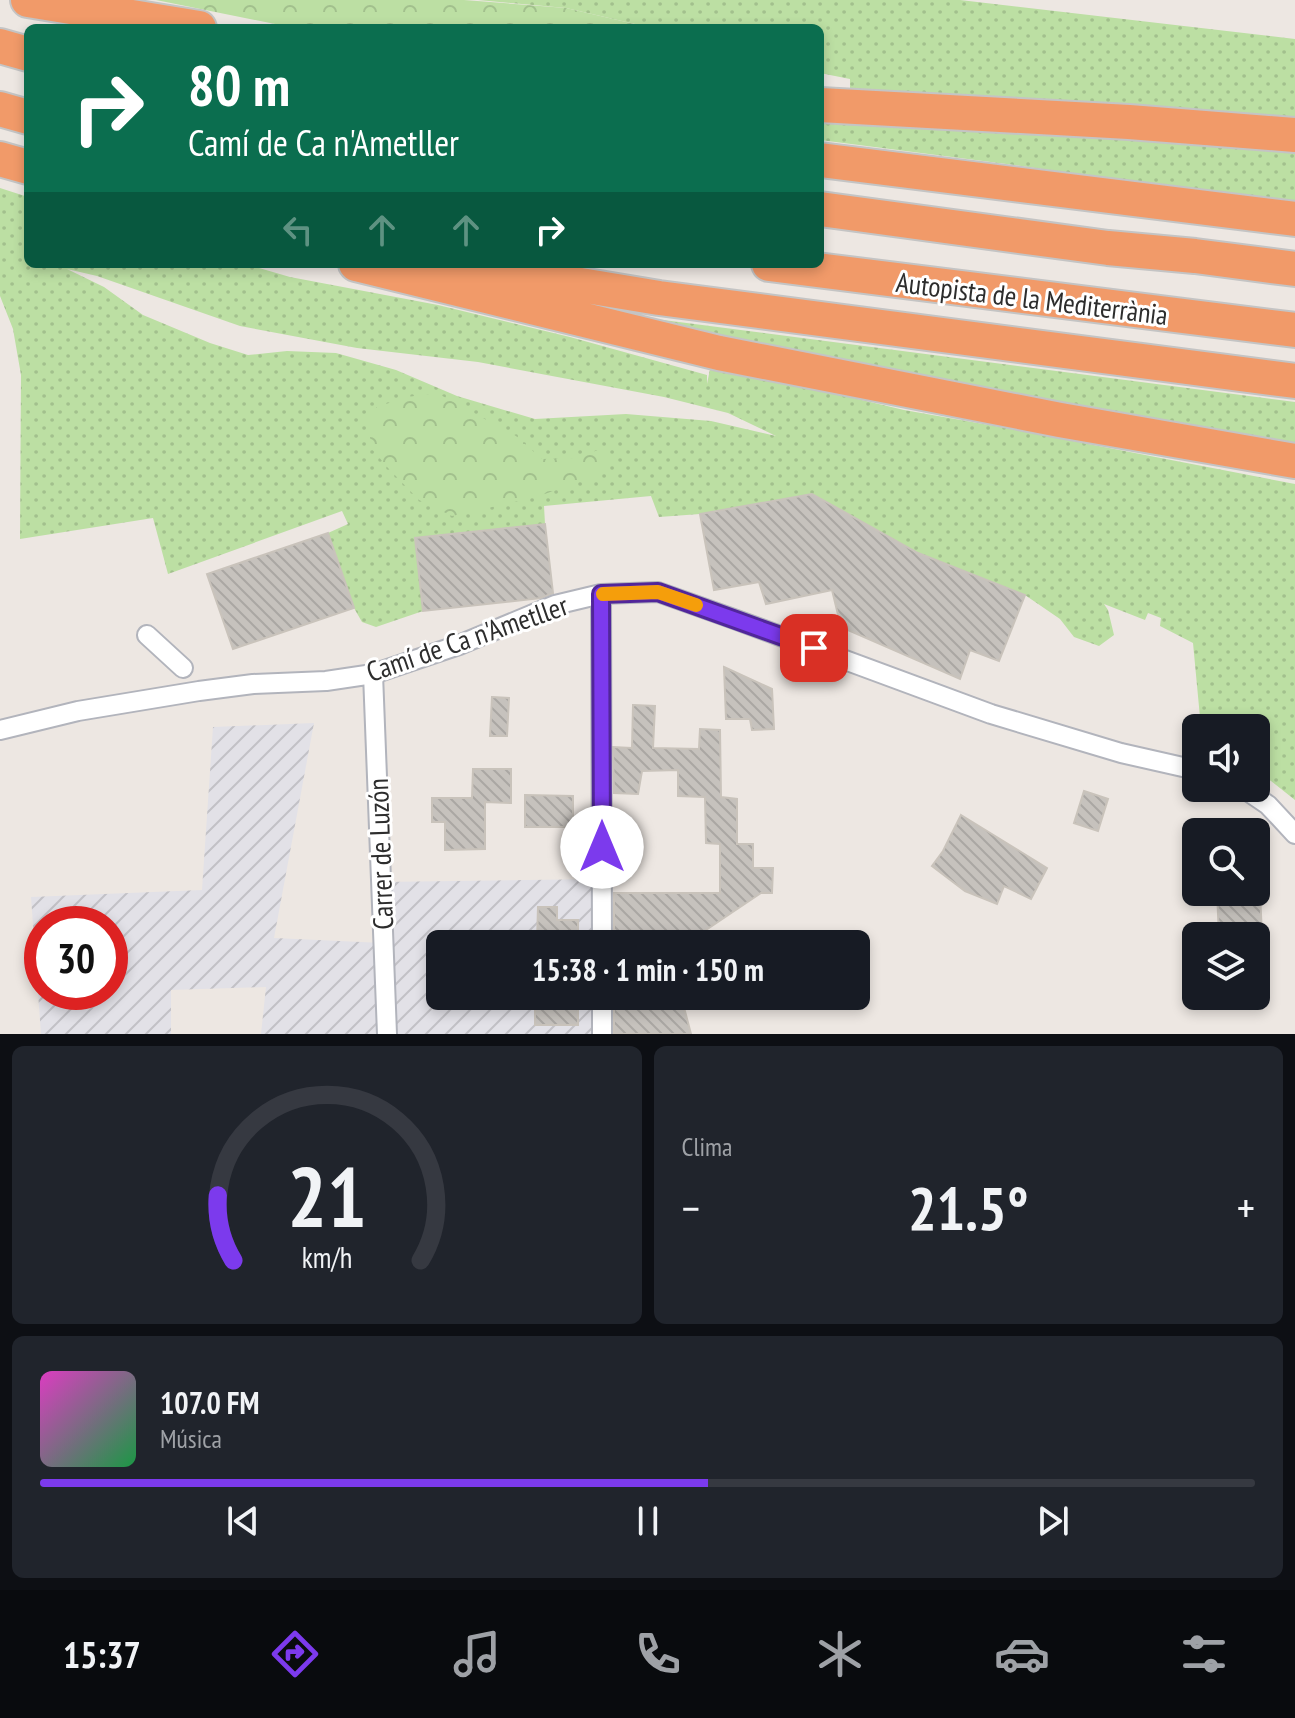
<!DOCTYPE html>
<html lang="es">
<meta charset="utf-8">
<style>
:root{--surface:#171b24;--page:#20242c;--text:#f1f3f6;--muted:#9ea1a6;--line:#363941;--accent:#7c3aed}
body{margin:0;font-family:"PT Sans Narrow",sans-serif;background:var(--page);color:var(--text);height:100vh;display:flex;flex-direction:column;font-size:30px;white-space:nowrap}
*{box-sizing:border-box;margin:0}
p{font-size:26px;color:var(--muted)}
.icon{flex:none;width:44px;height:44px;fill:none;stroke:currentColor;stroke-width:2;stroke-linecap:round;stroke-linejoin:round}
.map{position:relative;height:1034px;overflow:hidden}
.side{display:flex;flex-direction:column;gap:12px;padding:12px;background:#0d0f14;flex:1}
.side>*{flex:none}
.hud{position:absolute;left:24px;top:24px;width:800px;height:244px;border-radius:12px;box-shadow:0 4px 12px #0003;background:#0b6e4f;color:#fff;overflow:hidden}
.tools{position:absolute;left:1182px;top:714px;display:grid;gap:16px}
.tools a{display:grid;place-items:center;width:88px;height:88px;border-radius:12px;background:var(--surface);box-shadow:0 4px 12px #0003;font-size:40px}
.speed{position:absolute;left:24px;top:906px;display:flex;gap:16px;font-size:40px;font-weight:700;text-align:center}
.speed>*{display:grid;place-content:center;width:104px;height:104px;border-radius:50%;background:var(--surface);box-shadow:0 4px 12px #0003;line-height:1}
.speed .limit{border:12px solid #d22;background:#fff;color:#111}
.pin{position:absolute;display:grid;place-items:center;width:68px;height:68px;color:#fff;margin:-34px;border-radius:16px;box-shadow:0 4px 12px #0006}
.me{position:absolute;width:88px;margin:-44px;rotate:0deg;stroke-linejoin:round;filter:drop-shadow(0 0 6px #0008)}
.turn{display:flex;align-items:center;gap:28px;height:168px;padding:0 32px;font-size:36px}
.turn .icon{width:104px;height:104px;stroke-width:2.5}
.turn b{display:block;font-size:56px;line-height:68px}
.lanes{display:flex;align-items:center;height:76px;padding:0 32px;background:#0003;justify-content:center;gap:40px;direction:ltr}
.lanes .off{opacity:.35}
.big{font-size:60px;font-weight:700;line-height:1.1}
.side .tile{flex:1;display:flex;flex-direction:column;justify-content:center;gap:12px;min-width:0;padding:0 28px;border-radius:12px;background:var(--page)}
.side .dial{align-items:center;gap:0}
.dial svg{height:208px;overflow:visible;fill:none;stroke:var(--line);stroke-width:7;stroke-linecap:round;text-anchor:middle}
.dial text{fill:var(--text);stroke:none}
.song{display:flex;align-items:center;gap:24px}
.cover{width:96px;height:96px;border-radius:12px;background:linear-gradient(135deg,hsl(310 70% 55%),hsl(140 70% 35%))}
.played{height:8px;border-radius:4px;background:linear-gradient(90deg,var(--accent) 55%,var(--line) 55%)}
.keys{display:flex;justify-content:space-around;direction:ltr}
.heat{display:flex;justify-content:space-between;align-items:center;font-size:44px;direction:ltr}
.side .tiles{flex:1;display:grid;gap:12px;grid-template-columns:1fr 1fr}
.tile:last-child{grid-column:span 2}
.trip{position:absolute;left:426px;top:930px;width:444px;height:80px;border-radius:12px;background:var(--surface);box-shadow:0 4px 12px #0003;font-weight:700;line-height:80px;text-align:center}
.dock{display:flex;height:128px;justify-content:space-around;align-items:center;background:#090b0e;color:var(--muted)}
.dock .icon{width:56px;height:56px}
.dock .active{color:var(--accent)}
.dock b{font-size:36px;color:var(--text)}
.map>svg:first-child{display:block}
.industrial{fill:url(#industrial-furrows);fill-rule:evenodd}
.grass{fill:url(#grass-dots);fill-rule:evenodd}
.forest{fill:url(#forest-crowns)}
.building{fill:url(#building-back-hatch);stroke:#c9c3bb;stroke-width:2}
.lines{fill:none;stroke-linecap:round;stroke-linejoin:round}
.street-casing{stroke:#b2b4bc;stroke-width:22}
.highway-casing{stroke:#c4c4c4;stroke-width:38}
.street{stroke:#fff;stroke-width:18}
.highway{stroke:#f19a69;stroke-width:34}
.route-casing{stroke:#51269a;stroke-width:20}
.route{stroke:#7c3aed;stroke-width:14}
.slow{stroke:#f59e0b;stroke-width:14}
.labels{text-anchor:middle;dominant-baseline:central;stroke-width:6;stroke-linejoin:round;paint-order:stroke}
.street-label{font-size:28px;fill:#2d2d2d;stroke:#fff}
</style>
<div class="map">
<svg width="1295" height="1034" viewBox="0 0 1295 1034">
<defs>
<pattern id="industrial-furrows" width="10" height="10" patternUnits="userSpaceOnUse" patternTransform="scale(2)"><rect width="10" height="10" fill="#e2e1e7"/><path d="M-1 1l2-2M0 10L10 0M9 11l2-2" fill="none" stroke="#c2c1c6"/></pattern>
<pattern id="grass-dots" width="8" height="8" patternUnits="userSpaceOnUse" patternTransform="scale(2)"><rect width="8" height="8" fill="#bcdfa3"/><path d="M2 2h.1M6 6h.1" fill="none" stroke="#a2c08d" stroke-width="1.8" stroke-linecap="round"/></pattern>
<pattern id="forest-crowns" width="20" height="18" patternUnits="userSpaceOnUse" patternTransform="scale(2)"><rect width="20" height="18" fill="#bcdfa3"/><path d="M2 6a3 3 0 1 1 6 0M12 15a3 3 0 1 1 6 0" fill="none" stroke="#a2c08d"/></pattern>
<pattern id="building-back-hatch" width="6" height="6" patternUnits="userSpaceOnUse" patternTransform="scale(2)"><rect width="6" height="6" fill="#c6c2bd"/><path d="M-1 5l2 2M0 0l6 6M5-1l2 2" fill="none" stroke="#aaa7a3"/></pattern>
</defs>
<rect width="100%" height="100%" fill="#ede7e2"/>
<!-- industrial -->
<path class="industrial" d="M 314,723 L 274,938 L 383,943 L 381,882 L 602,879 L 602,944 L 440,944 L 440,996 L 602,996 L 602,1034 L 261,1034 L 266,987 L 171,990 L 171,1034 L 41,1034 L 31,897 L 202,890 L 213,727 ZM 42,924 L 110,924 L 110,992 L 42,992 Z"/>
<!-- grass -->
<path class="grass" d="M 478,0 L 960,0 L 1295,39 L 1295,123 L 850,90 L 850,79 L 820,73 L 820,28 L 652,28 L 566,8 Z
M 820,118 L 1295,149 L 1295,205 L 1021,166 L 820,140 Z
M 0,188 L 28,197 L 28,264 L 245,264 L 290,277 L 438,305 L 570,337 L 707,375 L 707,384 L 711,364 L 904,410 L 1006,428 L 1295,484 L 1295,800 L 1271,781 L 1256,773 L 1256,728 L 1201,728 L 1193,643 L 1160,626 L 1161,618 L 1148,613 L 1145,620 L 1104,604 L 1108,610 L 1114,635 L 1099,646 L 1074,637 L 1060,619 L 1025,595 L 918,553 L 811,494 L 700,514 L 659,517 L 651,496 L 544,506 L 545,524 L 415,538 L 423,611 L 376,627 L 362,622 L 354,608 L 328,533 L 348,524 L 342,511 L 168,574 L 153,518 L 20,539 L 21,375 L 13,329 L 0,296 ZM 67,269 L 97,276 L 240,326 L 357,348 L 478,362 L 664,397 L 728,413 L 776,436 L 711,421 L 626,414 L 535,419 L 457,396 L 396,370 L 336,353 L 287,351 L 248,355 L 210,343 L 143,315 L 104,287 Z
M 648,318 L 1295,402 L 1295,447 L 1103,416 L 644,323 Z"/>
<!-- forest -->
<path class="forest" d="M 156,0 L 464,0 L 566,8 L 652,28 L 295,28 Z
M 437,393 L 516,436 L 542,459 L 575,458 L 604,448 L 609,466 L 599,475 L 536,497 L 452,516 L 419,500 L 388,468 L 373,450 L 366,420 L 377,407 L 407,397 Z"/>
<!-- building -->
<path class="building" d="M 812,494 L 918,553 L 1025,595 L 999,661 L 970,650 L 960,679 L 841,627 L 832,590 L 766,604 L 759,582 L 714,590 L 700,514 Z
M 545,524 L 553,593 L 541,598 L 423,611 L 415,538 Z
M 328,533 L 354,608 L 233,649 L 207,574 Z
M 724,667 L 772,689 L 774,729 L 752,730 L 750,719 L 726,719 Z
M 492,697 L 509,698 L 507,736 L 490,736 Z
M 633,705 L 655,706 L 653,748 L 699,749 L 700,729 L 720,730 L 721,797 L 737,799 L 737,844 L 753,844 L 753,868 L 773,868 L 772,893 L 761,893 L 703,932 L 694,944 L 614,944 L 614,893 L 720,893 L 720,844 L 706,843 L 705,797 L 678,796 L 678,770 L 642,771 L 638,794 L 614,793 L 613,747 L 632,748 Z
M 473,769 L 511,769 L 511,803 L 485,802 L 485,849 L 445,850 L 445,822 L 432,822 L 432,798 L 472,798 Z
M 1084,791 L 1108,799 L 1098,831 L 1074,823 Z
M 525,795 L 573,796 L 573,827 L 525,827 Z
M 961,815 L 1047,868 L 1031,899 L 1004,886 L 997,904 L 965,891 L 932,866 L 943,851 Z
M 1217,892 L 1260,892 L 1262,936 L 1219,936 Z
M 538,907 L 557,907 L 557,920 L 578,920 L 578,943 L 537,942 Z
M 614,996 L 681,996 L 691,1034 L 614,1034 Z
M 535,1001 L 578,1001 L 578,1025 L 535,1025 Z"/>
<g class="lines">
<defs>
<path id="street" d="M 601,594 L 602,944
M 147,635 L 183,668
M 373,674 L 387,1034
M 0,730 L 78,711 L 199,691 L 253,684 L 326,681 L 373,674 L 459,645 L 555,605 L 601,594 L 658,592 L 734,619 L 991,714 L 1121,753 L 1196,770
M 1243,788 L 1268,805 L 1295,834
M 602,1034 L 602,996"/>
<path id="highway" d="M 28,0 L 199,28
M 0,46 L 28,54
M 820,105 L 1129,122 L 1295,135
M 0,109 L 28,117
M 0,159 L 28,167
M 820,160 L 1295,219
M 820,209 L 1108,248 L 1195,256 L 1295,269
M 356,264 L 719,353 L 1060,420 L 1295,461
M 454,264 L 659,298 L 1295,381
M 769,264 L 1295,330"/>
</defs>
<!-- street casing -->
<use href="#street" class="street-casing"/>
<!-- highway casing -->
<use href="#highway" class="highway-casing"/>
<!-- street -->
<use href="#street" class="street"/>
<!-- highway -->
<use href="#highway" class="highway"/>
</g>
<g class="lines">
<defs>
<path id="route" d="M 602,847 L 601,594 L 658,592 L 814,648"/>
</defs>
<!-- route casing -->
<use href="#route" class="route-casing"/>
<!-- route -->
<use href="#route" class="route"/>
<!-- slow -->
<path class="slow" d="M 603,594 L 658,592 L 696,605"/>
</g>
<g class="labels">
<!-- street labels -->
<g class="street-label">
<text transform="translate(1032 298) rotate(7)">Autopista de la Mediterrània</text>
<text transform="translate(467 638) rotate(-19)">Camí de Ca n'Ametller</text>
<text transform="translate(380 854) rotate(-92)">Carrer de Luzón</text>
</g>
</g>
</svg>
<div class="tools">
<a><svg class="icon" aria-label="sound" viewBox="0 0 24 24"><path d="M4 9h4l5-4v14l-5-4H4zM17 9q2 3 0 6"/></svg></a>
<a><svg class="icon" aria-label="search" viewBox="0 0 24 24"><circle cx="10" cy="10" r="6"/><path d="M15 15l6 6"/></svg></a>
<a><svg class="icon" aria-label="layers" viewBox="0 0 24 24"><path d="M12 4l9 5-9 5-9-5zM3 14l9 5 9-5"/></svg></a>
</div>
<div class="speed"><div class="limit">30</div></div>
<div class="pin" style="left:814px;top:648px;background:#d93025"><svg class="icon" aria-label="arrive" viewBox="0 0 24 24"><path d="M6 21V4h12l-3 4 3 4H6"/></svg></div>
<svg class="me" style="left:602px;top:847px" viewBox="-20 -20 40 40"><circle r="19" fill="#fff"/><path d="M0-13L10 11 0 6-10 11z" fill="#7c3aed"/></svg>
<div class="trip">15:38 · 1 min · 150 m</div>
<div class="hud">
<div class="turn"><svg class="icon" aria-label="right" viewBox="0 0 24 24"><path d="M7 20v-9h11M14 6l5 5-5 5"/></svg><div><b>80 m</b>Camí de Ca n'Ametller</div></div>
<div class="lanes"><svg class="icon off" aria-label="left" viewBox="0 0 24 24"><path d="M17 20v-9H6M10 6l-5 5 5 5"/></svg><svg class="icon off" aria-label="ahead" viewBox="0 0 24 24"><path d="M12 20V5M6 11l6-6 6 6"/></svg><svg class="icon off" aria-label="ahead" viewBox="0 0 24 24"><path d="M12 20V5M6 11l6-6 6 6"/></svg><svg class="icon" aria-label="right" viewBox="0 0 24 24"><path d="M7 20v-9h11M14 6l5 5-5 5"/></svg></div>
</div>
</div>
<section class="side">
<div class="tiles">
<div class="tile dial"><svg viewBox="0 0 100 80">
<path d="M14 69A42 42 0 1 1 86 69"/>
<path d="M14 69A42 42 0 0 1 8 44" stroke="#7c3aed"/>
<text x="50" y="56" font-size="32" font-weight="700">21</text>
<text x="50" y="72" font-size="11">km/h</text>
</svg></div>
<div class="tile"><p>Clima</p>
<div class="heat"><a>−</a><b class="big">21.5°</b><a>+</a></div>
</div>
<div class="tile">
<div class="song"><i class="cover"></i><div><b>107.0 FM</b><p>Música</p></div></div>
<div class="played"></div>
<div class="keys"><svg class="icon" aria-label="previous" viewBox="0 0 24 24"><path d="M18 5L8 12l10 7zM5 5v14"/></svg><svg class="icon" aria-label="pause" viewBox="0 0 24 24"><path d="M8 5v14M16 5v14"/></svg><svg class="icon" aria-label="next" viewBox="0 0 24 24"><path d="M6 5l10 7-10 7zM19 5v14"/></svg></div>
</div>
</div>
</section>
<nav class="dock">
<b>15:37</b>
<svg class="icon active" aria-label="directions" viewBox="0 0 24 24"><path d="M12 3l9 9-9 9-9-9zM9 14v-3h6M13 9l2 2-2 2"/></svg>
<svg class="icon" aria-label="music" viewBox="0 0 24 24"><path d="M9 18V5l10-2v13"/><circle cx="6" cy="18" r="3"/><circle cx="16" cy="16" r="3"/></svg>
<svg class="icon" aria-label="phone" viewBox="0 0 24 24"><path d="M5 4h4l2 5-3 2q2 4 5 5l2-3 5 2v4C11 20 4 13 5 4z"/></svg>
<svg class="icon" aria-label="climate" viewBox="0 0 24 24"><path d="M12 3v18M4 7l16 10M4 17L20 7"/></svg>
<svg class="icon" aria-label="car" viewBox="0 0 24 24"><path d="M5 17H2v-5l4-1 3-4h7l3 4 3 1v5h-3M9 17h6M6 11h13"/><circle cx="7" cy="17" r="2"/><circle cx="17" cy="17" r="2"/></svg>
<svg class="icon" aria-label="filters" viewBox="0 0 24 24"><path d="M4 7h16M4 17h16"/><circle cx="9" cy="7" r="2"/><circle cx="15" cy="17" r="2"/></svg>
</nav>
